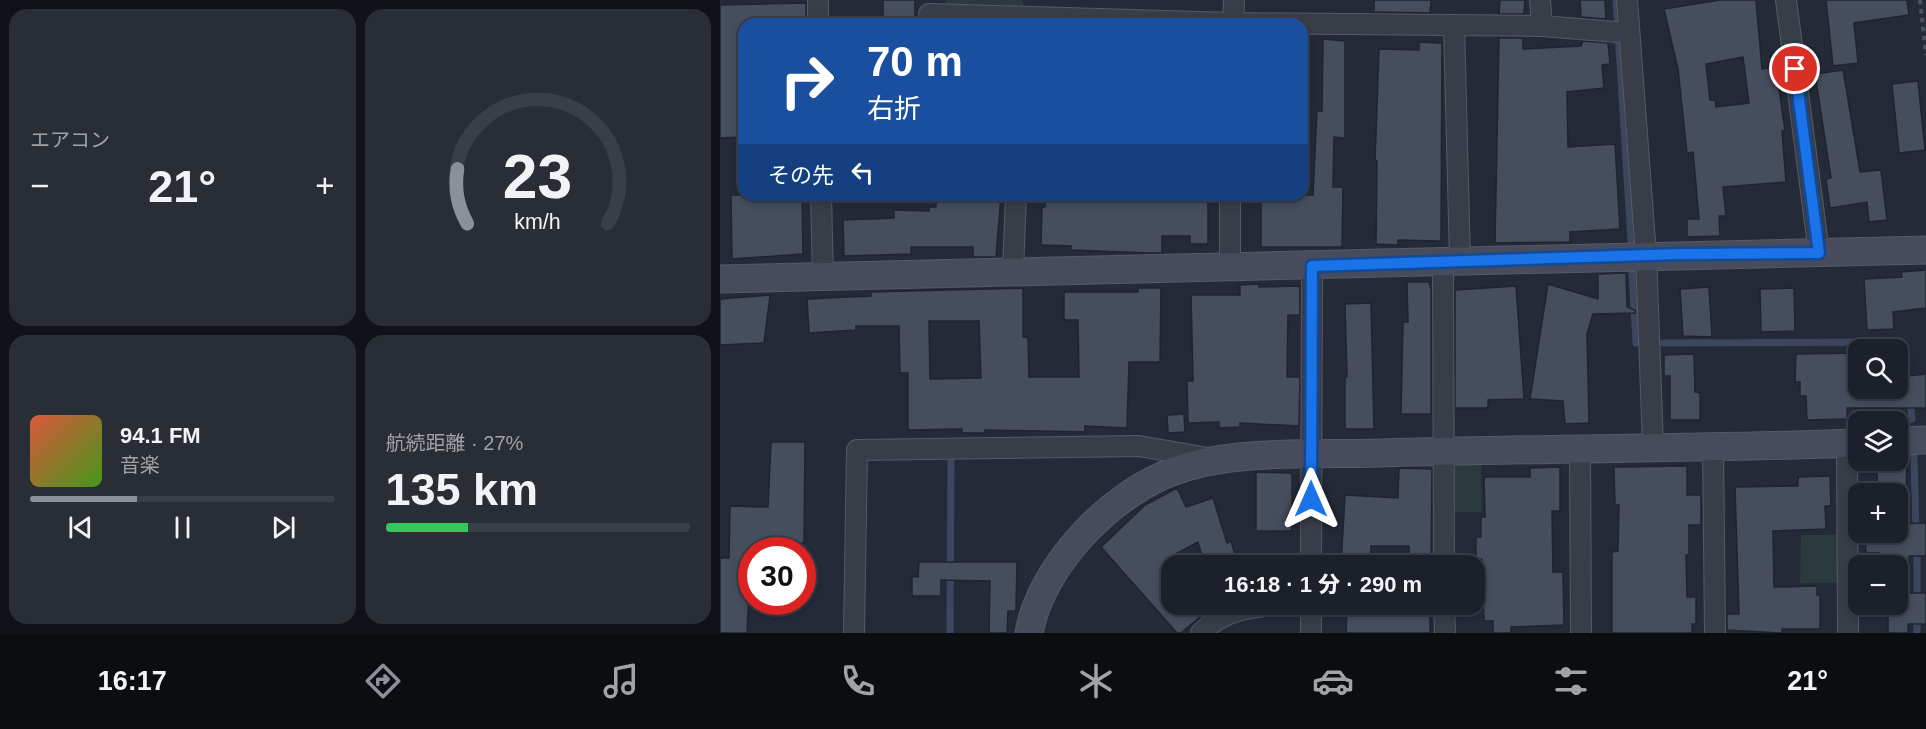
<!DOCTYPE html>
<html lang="ja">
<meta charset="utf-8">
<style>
:root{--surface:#1c202a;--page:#292d36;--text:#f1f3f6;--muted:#a0a3a8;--line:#3a3e47;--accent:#8c9099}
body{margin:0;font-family:Arial,"Noto Sans JP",sans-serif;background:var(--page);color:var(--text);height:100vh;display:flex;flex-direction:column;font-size:22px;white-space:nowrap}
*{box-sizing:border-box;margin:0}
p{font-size:20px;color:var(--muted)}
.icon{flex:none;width:33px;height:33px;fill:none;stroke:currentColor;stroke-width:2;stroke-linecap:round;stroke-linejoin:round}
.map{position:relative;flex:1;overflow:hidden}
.sheet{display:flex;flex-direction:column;gap:9px;padding:9px;background:#0f1217;width:720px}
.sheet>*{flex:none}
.guide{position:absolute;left:18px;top:18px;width:570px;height:183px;border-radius:18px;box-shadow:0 3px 9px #0003,0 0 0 2px var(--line);background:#1a4fa0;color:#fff;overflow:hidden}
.fabs{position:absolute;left:1128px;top:339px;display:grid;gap:12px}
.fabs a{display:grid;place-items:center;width:60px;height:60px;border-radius:12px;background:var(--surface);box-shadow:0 3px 9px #0003,0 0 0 2px var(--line);font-size:30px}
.speed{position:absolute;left:18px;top:537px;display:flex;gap:12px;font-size:30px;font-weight:700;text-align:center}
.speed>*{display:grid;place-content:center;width:78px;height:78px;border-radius:50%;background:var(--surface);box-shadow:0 3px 9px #0003,0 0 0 2px var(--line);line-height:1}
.speed .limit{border:9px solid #d22;background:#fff;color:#111}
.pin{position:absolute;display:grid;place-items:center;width:51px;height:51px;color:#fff;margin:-26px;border:3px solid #fff;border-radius:50%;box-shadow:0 2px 6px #0007}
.me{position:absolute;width:66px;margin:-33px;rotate:0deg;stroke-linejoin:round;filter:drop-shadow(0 0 4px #0008)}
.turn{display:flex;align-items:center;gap:21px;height:126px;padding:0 30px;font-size:27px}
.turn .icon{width:78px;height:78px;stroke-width:2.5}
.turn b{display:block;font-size:42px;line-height:51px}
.then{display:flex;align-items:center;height:57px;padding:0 30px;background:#0003;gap:12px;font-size:22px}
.big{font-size:45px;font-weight:800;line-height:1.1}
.sheet .tile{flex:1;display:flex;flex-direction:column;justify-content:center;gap:9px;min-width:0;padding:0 21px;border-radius:18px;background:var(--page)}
.sheet .dial{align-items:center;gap:0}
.dial svg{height:156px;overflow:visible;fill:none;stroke:var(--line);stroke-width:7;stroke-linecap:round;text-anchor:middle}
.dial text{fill:var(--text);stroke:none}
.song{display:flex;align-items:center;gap:18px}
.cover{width:72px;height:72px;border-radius:9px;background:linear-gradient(135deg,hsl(10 70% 55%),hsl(100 70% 35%))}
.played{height:6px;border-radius:3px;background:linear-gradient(90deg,var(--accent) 35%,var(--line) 35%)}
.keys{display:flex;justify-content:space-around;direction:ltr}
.heat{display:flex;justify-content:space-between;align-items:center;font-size:33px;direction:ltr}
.charge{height:9px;border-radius:4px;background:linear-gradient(90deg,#34c759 27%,var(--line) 0)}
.sheet .tiles{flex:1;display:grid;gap:9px;grid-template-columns:repeat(2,1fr)}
.trip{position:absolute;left:441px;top:555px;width:324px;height:60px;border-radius:18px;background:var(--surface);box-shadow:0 3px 9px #0003,0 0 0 2px var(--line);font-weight:800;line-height:60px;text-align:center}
.menu{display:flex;height:96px;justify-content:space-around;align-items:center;background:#0b0d11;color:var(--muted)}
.menu .icon{width:42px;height:42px}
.menu .on{color:var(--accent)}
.menu b{font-size:27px;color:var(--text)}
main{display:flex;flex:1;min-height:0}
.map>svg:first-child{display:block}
.green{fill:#2b3a3d}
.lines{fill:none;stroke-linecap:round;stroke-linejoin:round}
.stream{stroke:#3d465f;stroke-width:7}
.building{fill:#464d5c;stroke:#1f242f;stroke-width:1.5;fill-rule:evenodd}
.street-casing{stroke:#565a66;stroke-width:22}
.secondary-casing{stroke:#565a66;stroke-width:29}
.path{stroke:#48555a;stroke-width:4;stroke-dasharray:4.5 4.5;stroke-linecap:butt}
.street{stroke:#383d48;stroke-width:20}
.secondary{stroke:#474b5b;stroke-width:27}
.route-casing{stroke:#114b97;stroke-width:15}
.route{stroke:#1a73e8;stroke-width:10}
</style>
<main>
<section class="sheet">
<div class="tiles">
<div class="tile"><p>エアコン</p>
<div class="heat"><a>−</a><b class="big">21°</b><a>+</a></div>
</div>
<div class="tile dial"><svg viewBox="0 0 100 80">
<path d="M14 69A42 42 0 1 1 86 69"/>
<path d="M14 69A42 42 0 0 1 9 41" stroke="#8c9099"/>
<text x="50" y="56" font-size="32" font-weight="700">23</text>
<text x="50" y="72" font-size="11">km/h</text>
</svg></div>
<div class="tile">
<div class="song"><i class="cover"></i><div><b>94.1 FM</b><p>音楽</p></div></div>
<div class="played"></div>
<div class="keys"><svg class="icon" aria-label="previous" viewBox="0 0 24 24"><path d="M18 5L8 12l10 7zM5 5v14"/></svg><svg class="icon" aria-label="pause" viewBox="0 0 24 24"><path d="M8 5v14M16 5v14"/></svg><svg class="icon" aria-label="next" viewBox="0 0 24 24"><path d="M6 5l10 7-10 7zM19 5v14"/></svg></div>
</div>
<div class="tile"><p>航続距離 · 27%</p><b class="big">135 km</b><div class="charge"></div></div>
</div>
</section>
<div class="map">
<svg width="1206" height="633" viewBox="0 0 1206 633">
<rect width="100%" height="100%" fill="#252a38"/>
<!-- green -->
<path class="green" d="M 226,0 L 303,0 L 304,13 L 226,11 Z
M 761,462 L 762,512 L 734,512 L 733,470 L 738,463 Z
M 1081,535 L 1117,535 L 1117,583 L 1080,583 Z"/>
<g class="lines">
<!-- stream -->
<path class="stream" d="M 896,0 L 911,241
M 912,271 L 916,343
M 943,343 L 1181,342 L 1187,384
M 1190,401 L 1192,419
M 1194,457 L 1196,531
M 1197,549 L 1197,600
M 1197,615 L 1197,633
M 230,633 L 231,457"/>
</g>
<!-- building -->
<path class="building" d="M 163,0 L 195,0 L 195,20 L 163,20 Z
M 654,0 L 711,0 L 710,13 L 654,12 Z
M 780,0 L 805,0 L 804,14 L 779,14 Z
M 860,0 L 885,0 L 886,19 L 861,17 Z
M 1000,0 L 1036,0 L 1042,69 L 1056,67 L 1065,131 L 1062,131 L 1066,182 L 1003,187 L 1006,216 L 999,216 L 1000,236 L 967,237 L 967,219 L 979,219 L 973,152 L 967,153 L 958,69 L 944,9 ZM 1023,57 L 1029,103 L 996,107 L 995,100 L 990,100 L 986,64 Z
M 1106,0 L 1187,0 L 1189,15 L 1134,23 L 1138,63 L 1113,66 Z
M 86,3 L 86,24 L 24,24 L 23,137 L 0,138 L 0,5 Z
M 779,38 L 803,38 L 803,49 L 861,46 L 863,41 L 888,43 L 890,64 L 882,65 L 884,88 L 847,92 L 848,147 L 895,144 L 900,229 L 850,232 L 850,242 L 775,243 Z
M 603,39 L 625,41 L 625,138 L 614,137 L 613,187 L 623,187 L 622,247 L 541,247 L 541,195 L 593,195 L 597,111 L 602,111 Z
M 699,42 L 722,43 L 721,241 L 678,240 L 678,245 L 656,244 L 657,161 L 655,161 L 659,49 L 699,50 Z
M 1123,70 L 1140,172 L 1161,170 L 1167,220 L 1149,222 L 1147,202 L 1110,208 L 1106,179 L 1111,178 L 1095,74 Z
M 1198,81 L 1205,150 L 1179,153 L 1172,84 Z
M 11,195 L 82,195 L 83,254 L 12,259 Z
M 216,195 L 281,195 L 276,257 L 253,257 L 253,247 L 191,247 L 191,254 L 124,256 L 123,220 L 174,218 L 174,210 L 209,211 L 209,207 L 216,207 Z
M 326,195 L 488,195 L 488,244 L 470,244 L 470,236 L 442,236 L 442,253 L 431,253 L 351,250 L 351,246 L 321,245 L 322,207 L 325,207 Z
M 1206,270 L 1206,308 L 1173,312 L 1174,329 L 1147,330 L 1144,279 L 1182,277 L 1181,272 Z
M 906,273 L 907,307 L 915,310 L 915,313 L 873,314 L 867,334 L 869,423 L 845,424 L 843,401 L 810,399 L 828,284 L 878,299 L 878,274 Z
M 687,282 L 709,282 L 711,290 L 711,414 L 681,414 L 683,322 L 688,322 Z
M 539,284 L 539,287 L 580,286 L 580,315 L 568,315 L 567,377 L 580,377 L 579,426 L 520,423 L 520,427 L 499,428 L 499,422 L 468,423 L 467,381 L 473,381 L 471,295 L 520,295 L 520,285 Z
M 796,286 L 804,399 L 768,400 L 768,408 L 735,408 L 735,290 Z
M 989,287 L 992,337 L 963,336 L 960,289 Z
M 303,288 L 303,337 L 308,337 L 309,377 L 359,377 L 358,320 L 344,320 L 344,292 L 418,292 L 418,288 L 441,288 L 440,362 L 409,362 L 407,428 L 365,426 L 365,432 L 265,430 L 265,433 L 242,433 L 242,429 L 188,430 L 188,373 L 180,373 L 179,326 L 136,326 L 136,330 L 89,333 L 87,299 L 151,296 L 151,292 ZM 209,321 L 259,321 L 261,378 L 210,379 Z
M 1074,288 L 1075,331 L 1041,332 L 1040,289 Z
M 50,295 L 44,343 L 0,345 L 0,299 Z
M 651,303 L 654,429 L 625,429 L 625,377 L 627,377 L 625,304 Z
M 1138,353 L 1138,388 L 1178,388 L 1178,377 L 1206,374 L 1206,408 L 1127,408 L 1127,419 L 1087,420 L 1086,396 L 1080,396 L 1080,382 L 1075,382 L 1076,354 Z
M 974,354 L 975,392 L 980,393 L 980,420 L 950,420 L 950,376 L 944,376 L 944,355 Z
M 464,414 L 465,432 L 448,433 L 447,415 Z
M 51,442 L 85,442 L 84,543 L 44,543 L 44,550 L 31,550 L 27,633 L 0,633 L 0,558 L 9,558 L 10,506 L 48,507 Z
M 1156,460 L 1187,460 L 1186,494 L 1158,494 Z
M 967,466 L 967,495 L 981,495 L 981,525 L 969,525 L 969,555 L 966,555 L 967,597 L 976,597 L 976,624 L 972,624 L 972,633 L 892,633 L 892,552 L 898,551 L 899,505 L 895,505 L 894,467 Z
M 840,467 L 840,511 L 832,511 L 833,572 L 843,572 L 844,625 L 791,627 L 791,633 L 773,633 L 773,621 L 764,621 L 762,559 L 756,559 L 756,537 L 761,537 L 761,517 L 765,517 L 764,477 L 810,477 L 810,468 Z
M 679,468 L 712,469 L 711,566 L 689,566 L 689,546 L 651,546 L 651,566 L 621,566 L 625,495 L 678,498 Z
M 536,472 L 572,473 L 572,531 L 536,531 Z
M 1110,476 L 1111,506 L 1105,506 L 1106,529 L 1053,531 L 1054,587 L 1097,586 L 1097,595 L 1100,595 L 1100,629 L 1062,629 L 1062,633 L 1007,630 L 1007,614 L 1019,614 L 1015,487 L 1078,486 L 1078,477 Z
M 457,488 L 466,507 L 493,498 L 507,543 L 511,541 L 518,566 L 485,566 L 478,542 L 457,553 L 443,568 L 452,578 L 452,604 L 473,604 L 482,615 L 461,633 L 457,633 L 381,547 L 425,505 Z
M 1206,523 L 1206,556 L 1189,556 L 1189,566 L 1160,566 L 1159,553 L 1146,553 L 1145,532 L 1178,532 L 1178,524 Z
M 199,562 L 297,562 L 296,611 L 288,611 L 287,633 L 269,633 L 270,581 L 221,580 L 221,596 L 192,596 L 192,576 L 198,577 Z
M 1178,593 L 1206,593 L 1206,624 L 1188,624 L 1188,633 L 1168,633 L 1168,614 L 1178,614 Z
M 627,604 L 651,604 L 651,612 L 710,612 L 710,633 L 626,633 Z"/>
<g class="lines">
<defs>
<path id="street" d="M 98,0 L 98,24
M 820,0 L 822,26
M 907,0 L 926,255 L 933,446
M 1066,0 L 1099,253
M 209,14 L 513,23 L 822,26 L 909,33
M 513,24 L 514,0
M 734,25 L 740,260
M 101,195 L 103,277
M 510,195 L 510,266
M 723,261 L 724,566
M 293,272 L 296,195
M 1127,443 L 1128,633
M 993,445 L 995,633
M 860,450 L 861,633
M 591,566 L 592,265
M 724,604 L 725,633
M 134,633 L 137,450 L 419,446 L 488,458
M 481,633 C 504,609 532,607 564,604
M 591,633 L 591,604"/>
<path id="secondary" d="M 0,279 L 1206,250
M 1178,441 L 1206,440
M 309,633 C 321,565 392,492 457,470 C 517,449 598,455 662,453 C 821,448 980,449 1138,443"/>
</defs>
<!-- street casing -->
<use href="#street" class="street-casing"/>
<!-- secondary casing -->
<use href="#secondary" class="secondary-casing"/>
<!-- path -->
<path class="path" d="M 1200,0 L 1206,55"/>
<!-- street -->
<use href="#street" class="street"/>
<!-- secondary -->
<use href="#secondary" class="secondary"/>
</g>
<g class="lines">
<defs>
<path id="route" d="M 591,499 L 592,266 L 959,254 L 1099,253 L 1075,69"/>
</defs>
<!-- route casing -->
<use href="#route" class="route-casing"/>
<!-- route -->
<use href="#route" class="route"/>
</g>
</svg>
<div class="fabs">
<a><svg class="icon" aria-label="search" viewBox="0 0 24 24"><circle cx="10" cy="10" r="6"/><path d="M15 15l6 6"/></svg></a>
<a><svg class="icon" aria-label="layers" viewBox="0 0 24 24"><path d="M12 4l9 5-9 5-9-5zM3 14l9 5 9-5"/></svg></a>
<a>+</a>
<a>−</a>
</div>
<div class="speed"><div class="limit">30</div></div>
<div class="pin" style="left:1075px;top:69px;background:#d93025"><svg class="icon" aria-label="arrive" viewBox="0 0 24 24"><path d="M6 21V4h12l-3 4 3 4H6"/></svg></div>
<svg class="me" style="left:591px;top:499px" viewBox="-20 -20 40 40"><path d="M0-17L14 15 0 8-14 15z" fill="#1a73e8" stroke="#fff" stroke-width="4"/></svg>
<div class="trip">16:18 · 1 分 · 290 m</div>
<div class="guide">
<div class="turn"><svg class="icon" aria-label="right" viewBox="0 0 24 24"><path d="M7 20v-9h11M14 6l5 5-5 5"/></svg><div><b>70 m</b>右折</div></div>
<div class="then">その先<svg class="icon" aria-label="left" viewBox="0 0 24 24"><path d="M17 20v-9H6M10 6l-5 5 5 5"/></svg></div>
</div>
</div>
</main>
<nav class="menu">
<b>16:17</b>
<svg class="icon on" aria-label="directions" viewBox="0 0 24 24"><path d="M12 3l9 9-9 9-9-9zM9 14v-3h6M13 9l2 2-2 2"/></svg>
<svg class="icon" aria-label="music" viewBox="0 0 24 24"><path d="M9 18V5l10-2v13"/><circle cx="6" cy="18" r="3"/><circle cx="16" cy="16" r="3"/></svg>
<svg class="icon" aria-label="phone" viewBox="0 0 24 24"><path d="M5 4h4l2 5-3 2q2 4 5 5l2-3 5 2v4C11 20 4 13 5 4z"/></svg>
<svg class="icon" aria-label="climate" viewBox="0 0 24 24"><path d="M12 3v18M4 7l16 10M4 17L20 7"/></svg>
<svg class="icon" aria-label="car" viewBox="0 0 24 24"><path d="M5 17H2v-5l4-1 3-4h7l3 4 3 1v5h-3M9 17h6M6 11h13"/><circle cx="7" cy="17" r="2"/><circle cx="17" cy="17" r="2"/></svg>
<svg class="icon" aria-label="filters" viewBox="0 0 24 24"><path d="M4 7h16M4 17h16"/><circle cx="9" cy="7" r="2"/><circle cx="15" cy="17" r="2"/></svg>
<b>21°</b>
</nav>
